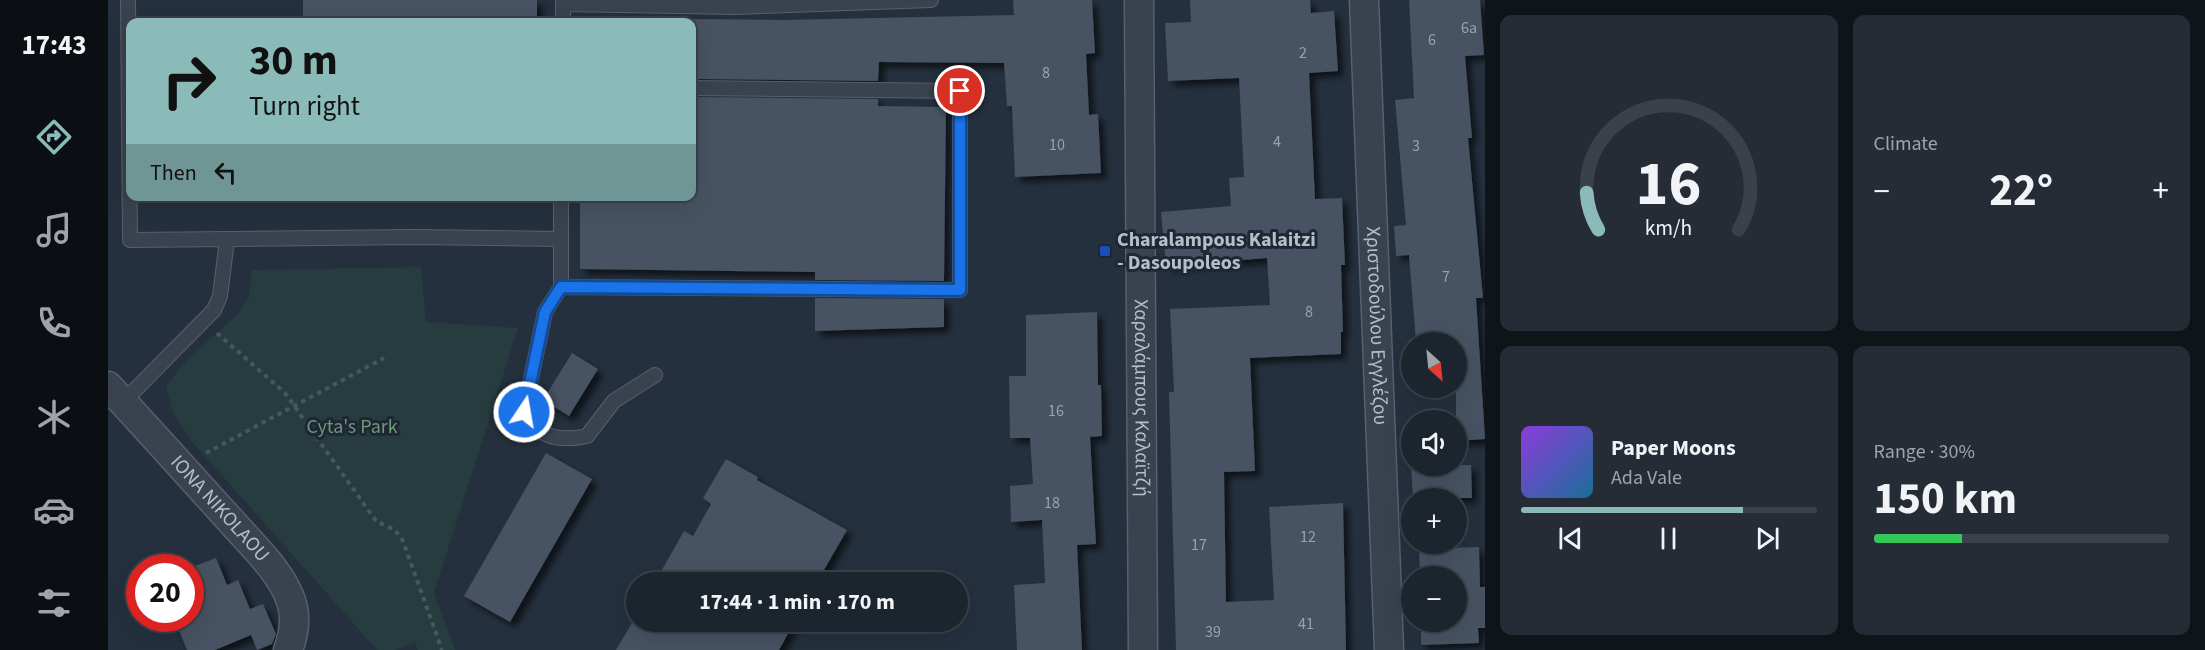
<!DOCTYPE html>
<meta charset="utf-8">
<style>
:root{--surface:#1c242e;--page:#252c36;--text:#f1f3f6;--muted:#a0a4aa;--line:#3a414a;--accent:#8bbbb9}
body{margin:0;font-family:"Source Sans 3",sans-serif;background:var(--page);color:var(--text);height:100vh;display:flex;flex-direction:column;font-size:22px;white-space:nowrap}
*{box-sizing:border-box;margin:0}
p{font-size:20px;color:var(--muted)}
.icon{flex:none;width:33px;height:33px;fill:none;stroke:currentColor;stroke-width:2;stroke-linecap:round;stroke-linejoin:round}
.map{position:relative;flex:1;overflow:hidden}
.sheet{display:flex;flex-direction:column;gap:15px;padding:15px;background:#0f1419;width:720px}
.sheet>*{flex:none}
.hud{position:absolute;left:18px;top:18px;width:570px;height:183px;border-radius:12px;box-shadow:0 6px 24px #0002,0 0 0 2px var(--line);background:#8bbbb9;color:#111;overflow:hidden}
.needle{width:39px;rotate:153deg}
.tools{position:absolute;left:1293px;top:332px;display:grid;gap:12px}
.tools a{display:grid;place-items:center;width:66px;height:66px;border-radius:50%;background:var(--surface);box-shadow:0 6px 24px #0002,0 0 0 2px var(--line);font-size:30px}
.speed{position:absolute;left:18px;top:554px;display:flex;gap:12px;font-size:30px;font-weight:700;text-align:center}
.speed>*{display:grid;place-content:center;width:78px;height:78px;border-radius:50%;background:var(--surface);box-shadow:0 6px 24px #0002,0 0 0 2px var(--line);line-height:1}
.speed .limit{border:9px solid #d22;background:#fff;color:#111}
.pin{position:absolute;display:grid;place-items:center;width:51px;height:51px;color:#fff;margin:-26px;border:3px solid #fff;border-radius:50%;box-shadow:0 2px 6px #0007}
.me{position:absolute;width:66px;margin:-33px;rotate:12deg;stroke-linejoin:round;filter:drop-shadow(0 0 4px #0008)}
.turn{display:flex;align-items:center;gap:21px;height:126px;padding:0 24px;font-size:27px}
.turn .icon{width:78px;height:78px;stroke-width:2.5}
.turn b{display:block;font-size:42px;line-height:51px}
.then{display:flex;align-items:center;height:57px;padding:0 24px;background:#0003;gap:12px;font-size:22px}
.big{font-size:45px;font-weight:700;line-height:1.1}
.sheet .tile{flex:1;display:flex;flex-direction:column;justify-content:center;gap:9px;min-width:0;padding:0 21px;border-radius:12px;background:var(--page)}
.sheet .dial{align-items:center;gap:0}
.dial svg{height:156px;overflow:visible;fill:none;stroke:var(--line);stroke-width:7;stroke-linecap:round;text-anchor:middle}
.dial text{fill:var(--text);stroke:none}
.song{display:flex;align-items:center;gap:18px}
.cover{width:72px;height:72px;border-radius:9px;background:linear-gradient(135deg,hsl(270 70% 55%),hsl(200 70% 35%))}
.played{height:6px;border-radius:3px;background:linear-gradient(90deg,var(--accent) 75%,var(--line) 75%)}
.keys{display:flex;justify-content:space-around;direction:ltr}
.heat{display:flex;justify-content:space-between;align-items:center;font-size:33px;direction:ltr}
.charge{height:9px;border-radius:4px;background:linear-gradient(90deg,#34c759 30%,var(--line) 0)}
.sheet .tiles{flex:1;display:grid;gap:15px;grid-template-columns:repeat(2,1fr)}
.trip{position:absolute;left:518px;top:572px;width:342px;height:60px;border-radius:30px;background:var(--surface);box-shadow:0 6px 24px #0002,0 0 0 2px var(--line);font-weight:700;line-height:60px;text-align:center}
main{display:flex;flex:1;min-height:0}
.tabs{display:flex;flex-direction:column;width:108px;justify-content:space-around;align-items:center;background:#0b0e12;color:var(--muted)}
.tabs .icon{width:42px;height:42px}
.tabs .selected{color:var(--accent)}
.tabs b{font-size:27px;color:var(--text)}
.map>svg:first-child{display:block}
.green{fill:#273c3f}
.building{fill:#465262;filter:url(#shadow)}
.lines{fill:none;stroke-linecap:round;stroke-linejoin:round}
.service-casing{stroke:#57606c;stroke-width:16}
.minor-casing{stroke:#57606c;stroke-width:31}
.path{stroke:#45595c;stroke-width:4;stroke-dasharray:4.5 4.5;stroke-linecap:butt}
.service{stroke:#39424e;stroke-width:14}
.minor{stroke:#39424e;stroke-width:28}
.route-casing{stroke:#114b97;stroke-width:15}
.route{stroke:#1a73e8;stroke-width:10}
.transit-dot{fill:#1a4fb4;stroke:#1e2733;stroke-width:2}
.labels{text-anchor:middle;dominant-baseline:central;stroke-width:6;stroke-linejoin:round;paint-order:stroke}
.number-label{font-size:16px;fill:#99a2af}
.poi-label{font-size:20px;font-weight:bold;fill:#b5bdc9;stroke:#1e2733;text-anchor:start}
.street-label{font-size:20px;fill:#b5bdc9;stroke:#1e2733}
.park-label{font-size:20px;fill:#6c9a77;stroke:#1e2733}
</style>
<main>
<nav class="tabs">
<b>17:43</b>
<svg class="icon selected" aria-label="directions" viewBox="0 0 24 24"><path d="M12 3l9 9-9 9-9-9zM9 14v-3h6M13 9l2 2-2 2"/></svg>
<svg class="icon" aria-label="music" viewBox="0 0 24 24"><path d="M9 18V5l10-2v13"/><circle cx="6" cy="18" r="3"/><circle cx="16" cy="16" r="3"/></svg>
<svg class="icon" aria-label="phone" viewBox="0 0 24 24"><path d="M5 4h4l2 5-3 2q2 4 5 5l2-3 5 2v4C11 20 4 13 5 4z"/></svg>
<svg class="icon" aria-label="climate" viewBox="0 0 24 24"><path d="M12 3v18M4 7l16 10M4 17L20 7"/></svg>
<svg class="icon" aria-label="car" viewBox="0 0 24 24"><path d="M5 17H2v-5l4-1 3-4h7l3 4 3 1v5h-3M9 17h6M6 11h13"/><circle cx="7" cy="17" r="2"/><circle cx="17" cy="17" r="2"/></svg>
<svg class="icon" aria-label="filters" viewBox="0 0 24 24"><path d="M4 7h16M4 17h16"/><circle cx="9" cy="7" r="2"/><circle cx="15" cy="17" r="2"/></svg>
</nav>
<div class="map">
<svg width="1377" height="650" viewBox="0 0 1377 650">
<defs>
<filter id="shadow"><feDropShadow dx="5.5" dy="5.5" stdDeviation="3" flood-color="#0009"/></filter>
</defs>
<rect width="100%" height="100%" fill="#25303e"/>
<!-- green -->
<path class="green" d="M 313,267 L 318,322 L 410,328 L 326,593 L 347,650 L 310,650 L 307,642 L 287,650 L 269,650 L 85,443 L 65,413 L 58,386 L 80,359 L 129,315 L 141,297 L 144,270 Z"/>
<!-- building -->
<path class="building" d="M 195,0 L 429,0 L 429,22 L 195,22 Z
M 905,0 L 984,0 L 987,53 L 978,54 L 981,115 L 990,114 L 993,173 L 907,177 L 904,106 L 899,106 L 896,63 L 771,62 L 770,81 L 586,79 L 586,70 L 584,70 L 584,19 L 675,20 L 906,15 Z
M 1082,0 L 1202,0 L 1203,13 L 1226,11 L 1230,71 L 1201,73 L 1207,199 L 1234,198 L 1237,265 L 1233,265 L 1235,332 L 1233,332 L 1233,354 L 1142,358 L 1147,471 L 1116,472 L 1118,602 L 1166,600 L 1161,507 L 1235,503 L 1238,650 L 1068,650 L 1061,392 L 1066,392 L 1062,309 L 1162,305 L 1159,258 L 1058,266 L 1053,212 L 1123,206 L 1121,178 L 1136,177 L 1131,78 L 1060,81 L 1057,23 L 1083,22 Z
M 1301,0 L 1372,0 L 1376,55 L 1357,56 L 1364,138 L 1360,138 L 1375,298 L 1368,298 L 1377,439 L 1348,441 L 1348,342 L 1308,342 L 1301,255 L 1288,256 L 1286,226 L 1298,225 L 1287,100 L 1306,98 Z
M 586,97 L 770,99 L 770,106 L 838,107 L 836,281 L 707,280 L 707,272 L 472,269 L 472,196 L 585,196 Z
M 707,298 L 836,299 L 836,327 L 707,331 Z
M 989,312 L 990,385 L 993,385 L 994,436 L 982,437 L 988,544 L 969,545 L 974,650 L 909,650 L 906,585 L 937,583 L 934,520 L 903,522 L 902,486 L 925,484 L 922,438 L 902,438 L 901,376 L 918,376 L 918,315 Z
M 464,353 L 490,369 L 461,416 L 435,400 Z
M 438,453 L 484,479 L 402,622 L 356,596 Z
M 618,459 L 650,477 L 649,480 L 739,530 L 709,582 L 547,582 L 576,531 L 585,536 L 603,504 L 595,498 Z
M 1303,465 L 1363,465 L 1364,498 L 1305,498 Z
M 1371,547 L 1372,587 L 1377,587 L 1377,628 L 1370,628 L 1371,643 L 1313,645 L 1313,621 L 1348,621 L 1348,576 L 1312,576 L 1311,549 Z
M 108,558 L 119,585 L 130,580 L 142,609 L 155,604 L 168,634 L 164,644 L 149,650 L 143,635 L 107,650 L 79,650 L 66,618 L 82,618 L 82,568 Z
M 528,616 L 528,621 L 687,621 L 671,650 L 508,650 Z"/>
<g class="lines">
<defs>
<path id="service" d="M 20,0 L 22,240 L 305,237 L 452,239
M 455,4 L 626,7 L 823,0
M 455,22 L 455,0
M 453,196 L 453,287 L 852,290 L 852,91 L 584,88
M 453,287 L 437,312 L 416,412 C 432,438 450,442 479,436 L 506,401 L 547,375
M 15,402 L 106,310 L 112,296 L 119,240"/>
<g id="minor">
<path id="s1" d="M 1031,0 L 1035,650"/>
<path id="s2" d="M 1256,0 L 1281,650"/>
<path id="s3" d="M 0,386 C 41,430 82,476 123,521 C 143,544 173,571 183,601 C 189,618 186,634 180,650"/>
</g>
</defs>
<!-- service casing -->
<use href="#service" class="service-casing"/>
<!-- minor casing -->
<use href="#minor" class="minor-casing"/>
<!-- path -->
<path class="path" d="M 109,333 L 177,393 L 268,521 L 287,530 L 295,541 L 334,650
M 98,453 L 276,358"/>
<!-- service -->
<use href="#service" class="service"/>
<!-- minor -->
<use href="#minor" class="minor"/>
</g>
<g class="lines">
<defs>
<path id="route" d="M 416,412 L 437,312 L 453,287 L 852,290 L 852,91"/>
</defs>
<!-- route casing -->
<use href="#route" class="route-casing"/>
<!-- route -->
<use href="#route" class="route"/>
</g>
<!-- markers -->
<rect class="transit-dot" x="991" y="245" width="12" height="12" rx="3"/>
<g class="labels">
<!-- number labels -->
<g class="number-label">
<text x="1361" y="28">6a</text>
<text x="1324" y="40">6</text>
<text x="1195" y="53">2</text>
<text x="938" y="73">8</text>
<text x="1169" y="142">4</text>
<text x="949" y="145">10</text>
<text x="1308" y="146">3</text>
<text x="1338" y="277">7</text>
<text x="1201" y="312">8</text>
<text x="948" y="411">16</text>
<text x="944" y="503">18</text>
<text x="1200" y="537">12</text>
<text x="1091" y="545">17</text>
<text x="1198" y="624">41</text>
<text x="1105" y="632">39</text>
</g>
<!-- poi labels -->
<g class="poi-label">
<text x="1009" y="240">Charalampous Kalaitzi<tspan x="1009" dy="23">- Dasoupoleos</tspan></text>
</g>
<!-- street labels -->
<g class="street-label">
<text stroke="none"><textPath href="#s2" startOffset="326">Χριστοδούλου Εγγλέζου</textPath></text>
<text stroke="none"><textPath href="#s1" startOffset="398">Χαραλάμπους Καλαϊτζή</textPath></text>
<text stroke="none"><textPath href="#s3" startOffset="166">IONA NIKOLAOU</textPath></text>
</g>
<!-- park labels -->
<g class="park-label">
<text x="244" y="427">Cyta's Park</text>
</g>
</g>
</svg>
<div class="tools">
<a><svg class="needle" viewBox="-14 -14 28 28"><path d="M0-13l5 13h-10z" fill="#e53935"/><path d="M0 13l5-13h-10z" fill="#a0a4aa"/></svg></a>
<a><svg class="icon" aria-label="sound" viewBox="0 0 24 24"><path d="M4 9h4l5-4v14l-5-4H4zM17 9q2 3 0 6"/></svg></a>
<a>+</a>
<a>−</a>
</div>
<div class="speed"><div class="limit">20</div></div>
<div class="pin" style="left:852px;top:91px;background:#d93025"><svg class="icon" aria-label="arrive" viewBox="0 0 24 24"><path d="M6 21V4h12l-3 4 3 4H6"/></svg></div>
<svg class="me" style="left:416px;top:412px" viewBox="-20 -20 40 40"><circle r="17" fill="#1a73e8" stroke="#fff" stroke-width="3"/><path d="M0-11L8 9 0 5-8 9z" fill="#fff"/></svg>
<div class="trip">17:44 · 1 min · 170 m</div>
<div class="hud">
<div class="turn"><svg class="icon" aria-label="right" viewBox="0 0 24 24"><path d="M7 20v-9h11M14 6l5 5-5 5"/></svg><div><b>30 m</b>Turn right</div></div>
<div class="then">Then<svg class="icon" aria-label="left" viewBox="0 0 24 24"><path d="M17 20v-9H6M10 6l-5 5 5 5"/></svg></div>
</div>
</div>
<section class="sheet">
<div class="tiles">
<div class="tile dial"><svg viewBox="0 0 100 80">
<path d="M14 69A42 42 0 1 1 86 69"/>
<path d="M14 69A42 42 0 0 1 8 50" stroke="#8bbbb9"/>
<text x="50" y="56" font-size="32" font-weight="700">16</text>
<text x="50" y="72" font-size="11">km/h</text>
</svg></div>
<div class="tile"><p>Climate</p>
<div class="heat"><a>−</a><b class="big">22°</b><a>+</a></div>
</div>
<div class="tile">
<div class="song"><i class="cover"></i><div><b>Paper Moons</b><p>Ada Vale</p></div></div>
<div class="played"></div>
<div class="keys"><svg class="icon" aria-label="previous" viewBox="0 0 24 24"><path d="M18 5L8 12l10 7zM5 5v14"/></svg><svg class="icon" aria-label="pause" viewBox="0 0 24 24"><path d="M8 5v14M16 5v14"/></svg><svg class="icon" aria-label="next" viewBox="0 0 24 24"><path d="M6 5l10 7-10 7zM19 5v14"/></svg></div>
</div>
<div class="tile"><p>Range · 30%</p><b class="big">150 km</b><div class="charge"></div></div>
</div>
</section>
</main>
